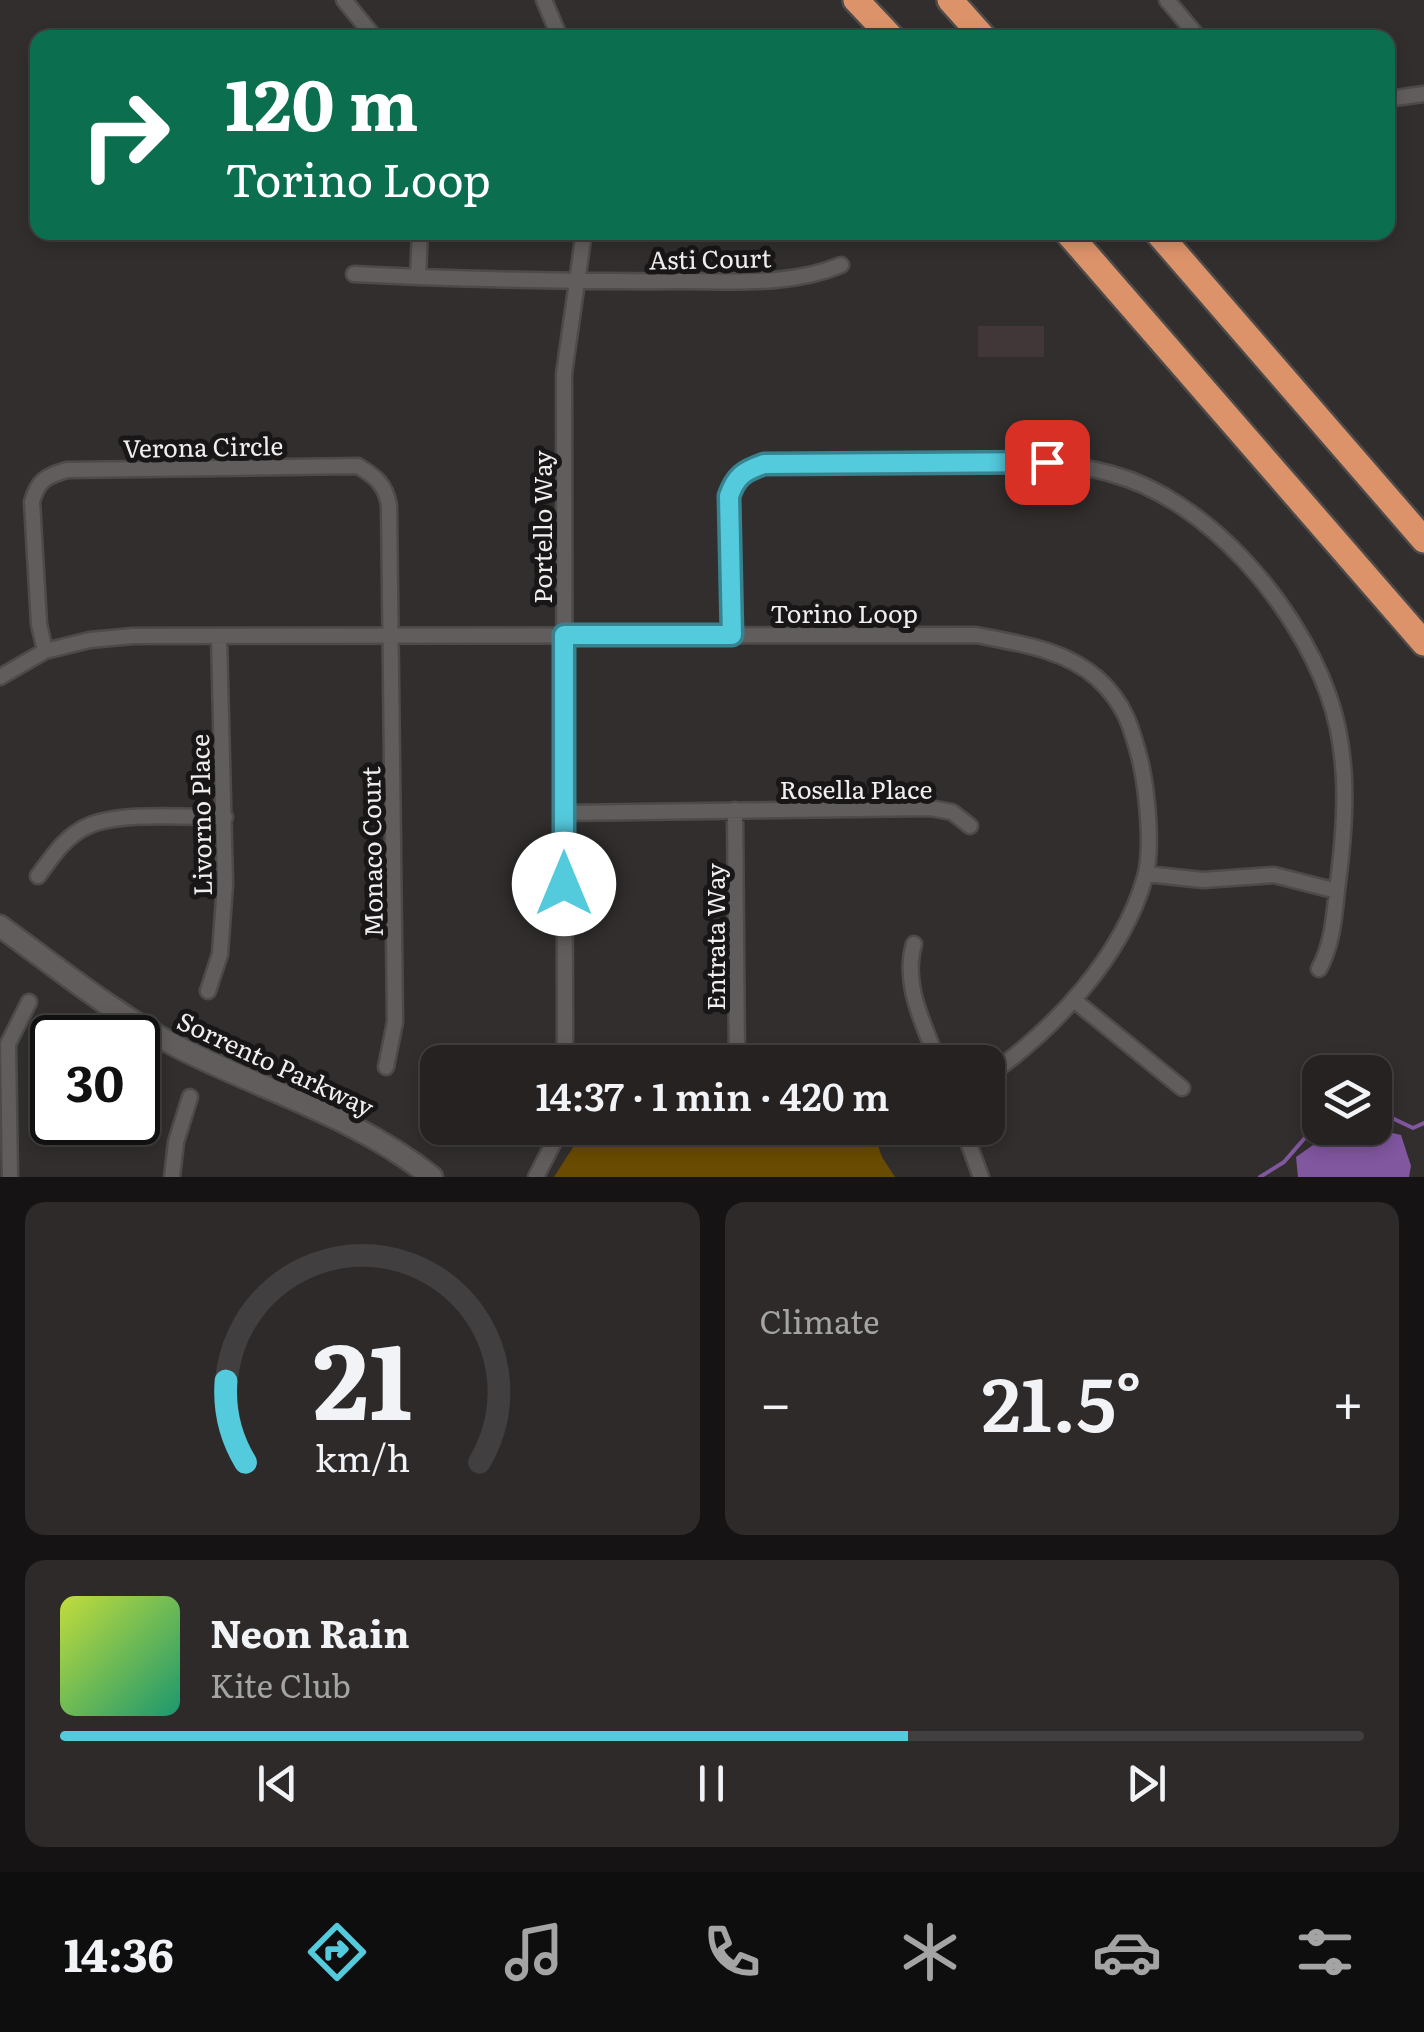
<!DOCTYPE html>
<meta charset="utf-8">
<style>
:root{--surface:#262222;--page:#2e2a2a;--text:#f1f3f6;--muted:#a4a4a5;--line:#423f40;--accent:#54cadd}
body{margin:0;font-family:Literata,serif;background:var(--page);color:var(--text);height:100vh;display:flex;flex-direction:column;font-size:38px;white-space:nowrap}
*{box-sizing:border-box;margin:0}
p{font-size:32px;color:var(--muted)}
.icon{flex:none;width:55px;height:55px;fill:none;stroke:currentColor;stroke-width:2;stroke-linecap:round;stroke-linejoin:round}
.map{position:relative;height:1177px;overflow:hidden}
.drawer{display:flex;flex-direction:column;gap:25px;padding:25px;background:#151313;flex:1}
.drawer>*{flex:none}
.top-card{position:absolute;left:30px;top:30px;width:1365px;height:210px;border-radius:20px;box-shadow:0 5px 15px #0003,0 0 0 2px var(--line);background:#0b6e4f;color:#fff;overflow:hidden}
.tools{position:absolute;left:1302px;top:1055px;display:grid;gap:20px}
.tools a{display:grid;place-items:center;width:90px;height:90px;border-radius:20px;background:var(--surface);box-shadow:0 5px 15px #0003,0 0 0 2px var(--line);font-size:50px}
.speed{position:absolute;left:30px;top:1015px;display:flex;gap:20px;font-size:50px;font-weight:700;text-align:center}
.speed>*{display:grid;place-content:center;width:130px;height:130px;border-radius:50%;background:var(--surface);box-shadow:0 5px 15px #0003,0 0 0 2px var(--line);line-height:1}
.speed .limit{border:5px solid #111;border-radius:15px;background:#fff;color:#111}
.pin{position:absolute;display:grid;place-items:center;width:85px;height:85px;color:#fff;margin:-42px;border-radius:20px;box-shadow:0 5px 15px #0006}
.me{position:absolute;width:110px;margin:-55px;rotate:0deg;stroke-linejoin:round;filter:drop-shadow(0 0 8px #0008)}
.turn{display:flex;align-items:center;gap:35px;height:210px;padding:0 30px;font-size:45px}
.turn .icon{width:130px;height:130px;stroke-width:2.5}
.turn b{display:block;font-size:70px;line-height:85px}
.big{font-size:75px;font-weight:600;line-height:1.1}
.drawer .widget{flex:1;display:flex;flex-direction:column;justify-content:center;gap:15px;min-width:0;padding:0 35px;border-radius:20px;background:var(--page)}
.drawer .dial{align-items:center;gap:0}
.dial svg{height:260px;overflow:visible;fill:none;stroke:var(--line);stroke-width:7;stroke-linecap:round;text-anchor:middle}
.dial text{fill:var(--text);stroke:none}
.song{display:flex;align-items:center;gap:30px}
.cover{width:120px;height:120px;border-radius:15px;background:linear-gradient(135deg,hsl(70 70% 55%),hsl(160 70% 35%))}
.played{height:10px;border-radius:5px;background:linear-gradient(90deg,var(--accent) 65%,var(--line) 65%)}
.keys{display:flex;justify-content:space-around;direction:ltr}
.heat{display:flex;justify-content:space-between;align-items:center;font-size:55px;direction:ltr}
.drawer .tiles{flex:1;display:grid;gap:25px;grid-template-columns:1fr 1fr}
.widget:last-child{grid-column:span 2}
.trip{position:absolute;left:420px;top:1045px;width:585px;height:100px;border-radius:20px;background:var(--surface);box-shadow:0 5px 15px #0003,0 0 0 2px var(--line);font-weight:600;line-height:100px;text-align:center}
.tab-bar{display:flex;height:160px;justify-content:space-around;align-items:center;background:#0f0e0e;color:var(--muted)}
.tab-bar .icon{width:70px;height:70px}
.tab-bar .selected{color:var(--accent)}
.tab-bar b{font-size:45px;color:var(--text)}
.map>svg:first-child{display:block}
.built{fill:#423738}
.green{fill:#694c01}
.water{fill:#8157a0}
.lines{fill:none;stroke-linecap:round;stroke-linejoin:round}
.stream{stroke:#8157a0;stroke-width:4}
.street-casing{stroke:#4d4a4a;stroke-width:19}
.secondary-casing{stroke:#4d4a4a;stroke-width:25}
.highway-casing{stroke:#4d4a4a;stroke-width:30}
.street{stroke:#625d5d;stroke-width:14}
.secondary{stroke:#625d5d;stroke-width:20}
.highway{stroke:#dc936a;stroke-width:25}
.route-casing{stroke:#378390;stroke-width:25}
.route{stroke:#54cadd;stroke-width:18}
.labels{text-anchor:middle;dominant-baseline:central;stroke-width:10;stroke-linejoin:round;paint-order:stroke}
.street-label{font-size:25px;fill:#f0eeee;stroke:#181616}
</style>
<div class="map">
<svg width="1424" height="1177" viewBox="0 0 1424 1177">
<rect width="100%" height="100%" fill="#322e2e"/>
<!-- built -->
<path class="built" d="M 978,326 L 1044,326 L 1044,357 L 978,357 Z"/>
<!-- green -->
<path class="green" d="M 584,1130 L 721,1144 L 802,1142 L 873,1132 L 882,1157 L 895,1177 L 554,1177 Z"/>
<!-- water -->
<path class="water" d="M 1355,1128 L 1371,1128 L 1401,1135 L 1411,1166 L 1409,1177 L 1298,1177 L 1296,1157 L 1323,1138 Z"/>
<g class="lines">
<!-- stream -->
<path class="stream" d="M 1375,1110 L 1413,1128 L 1424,1123
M 1260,1177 L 1284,1162 L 1310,1132 L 1320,1126"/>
<defs>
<path id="street" d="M 344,0 L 375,38
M 544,0 L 560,38
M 1167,0 L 1199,38
M 1388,99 L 1424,94
M 420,232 L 418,277 C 506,280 593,282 681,281 C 734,281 791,286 841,265
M 354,274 L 418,277
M 732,635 L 729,496 L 735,479 L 764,464 C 827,464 890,463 953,463 C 1006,463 1060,459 1112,474 C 1208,500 1295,603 1328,694 C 1350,754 1346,820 1338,882 C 1334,913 1334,941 1319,969
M 45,651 L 39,624 L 32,502 C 38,480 46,476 67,470 L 358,466 C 376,477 385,484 389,505 L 395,1022 L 386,1067
M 0,677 L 45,651 L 90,640 L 133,636 L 976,635 C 1017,643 1064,649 1097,678 C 1125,703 1132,728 1141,764 C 1147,792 1153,850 1145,877 C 1122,958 1054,1029 988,1076
M 735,810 L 737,1062
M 564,813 L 930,808 L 952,812 L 970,826
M 1146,874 L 1203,880 L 1274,875 L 1337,891
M 38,876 C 52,857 65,836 88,826 C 122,811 187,818 225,817
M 914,944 C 902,985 924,1024 938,1062
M 208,991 L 220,954 L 225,884 L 219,636
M 1075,1001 L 1182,1088
M 565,1062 L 564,374 L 584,232
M 722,1128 L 781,1128
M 963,1128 L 981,1177
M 10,1177 L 8,1044 L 29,1002
M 172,1177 L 176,1142 L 190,1097
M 536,1177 L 561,1128"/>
<path id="secondary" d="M 0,926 C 59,969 114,1014 178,1047 C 264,1091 356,1116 432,1177"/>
<path id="highway" d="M 856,0 L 892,38
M 950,0 L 984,38
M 1067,232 L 1424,643
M 1157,232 L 1424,540"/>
</defs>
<!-- street casing -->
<use href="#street" class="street-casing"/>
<!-- secondary casing -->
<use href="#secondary" class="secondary-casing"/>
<!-- highway casing -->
<use href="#highway" class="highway-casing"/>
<!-- street -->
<use href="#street" class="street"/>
<!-- secondary -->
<use href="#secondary" class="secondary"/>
<!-- highway -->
<use href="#highway" class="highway"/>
</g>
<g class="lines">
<defs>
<path id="route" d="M 564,884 L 564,635 L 732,635 L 729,496 C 736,476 744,471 764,464 L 1047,462"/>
</defs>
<!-- route casing -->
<use href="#route" class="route-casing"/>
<!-- route -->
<use href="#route" class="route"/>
</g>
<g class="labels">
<!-- street labels -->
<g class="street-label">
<text transform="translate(710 258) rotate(-1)">Asti Court</text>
<text transform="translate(203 446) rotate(-1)">Verona Circle</text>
<text transform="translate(541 527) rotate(-90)">Portello Way</text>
<text x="844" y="612">Torino Loop</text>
<text x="856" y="788">Rosella Place</text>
<text transform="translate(200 815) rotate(-91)">Livorno Place</text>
<text transform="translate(371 852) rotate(-91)">Monaco Court</text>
<text transform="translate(714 937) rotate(-90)">Entrata Way</text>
<text transform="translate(276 1063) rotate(25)">Sorrento Parkway</text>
</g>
</g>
</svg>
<div class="tools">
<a><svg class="icon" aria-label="layers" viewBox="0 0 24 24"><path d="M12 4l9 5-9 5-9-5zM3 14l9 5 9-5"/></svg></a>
</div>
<div class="speed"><div class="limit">30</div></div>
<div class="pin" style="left:1047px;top:462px;background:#d93025"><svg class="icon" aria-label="arrive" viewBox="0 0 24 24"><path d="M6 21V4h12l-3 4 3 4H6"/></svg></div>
<svg class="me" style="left:564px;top:884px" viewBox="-20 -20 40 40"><circle r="19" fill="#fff"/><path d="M0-13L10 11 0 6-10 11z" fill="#54cadd"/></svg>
<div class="trip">14:37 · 1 min · 420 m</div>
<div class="top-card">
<div class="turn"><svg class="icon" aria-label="right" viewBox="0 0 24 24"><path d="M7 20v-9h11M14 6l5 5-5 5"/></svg><div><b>120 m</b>Torino Loop</div></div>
</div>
</div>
<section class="drawer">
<div class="tiles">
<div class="widget dial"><svg viewBox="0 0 100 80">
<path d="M14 69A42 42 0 1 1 86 69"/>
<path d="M14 69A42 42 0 0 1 8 44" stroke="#54cadd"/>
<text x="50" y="56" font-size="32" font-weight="700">21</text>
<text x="50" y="72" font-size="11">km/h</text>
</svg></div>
<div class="widget"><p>Climate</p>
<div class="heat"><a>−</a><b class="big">21.5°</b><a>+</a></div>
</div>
<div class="widget">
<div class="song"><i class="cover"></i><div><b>Neon Rain</b><p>Kite Club</p></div></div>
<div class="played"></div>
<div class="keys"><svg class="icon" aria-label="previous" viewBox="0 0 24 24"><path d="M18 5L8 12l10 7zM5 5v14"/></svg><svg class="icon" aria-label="pause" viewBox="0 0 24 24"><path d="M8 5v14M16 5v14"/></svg><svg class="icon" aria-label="next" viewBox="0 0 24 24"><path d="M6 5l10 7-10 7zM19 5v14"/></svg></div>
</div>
</div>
</section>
<nav class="tab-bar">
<b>14:36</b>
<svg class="icon selected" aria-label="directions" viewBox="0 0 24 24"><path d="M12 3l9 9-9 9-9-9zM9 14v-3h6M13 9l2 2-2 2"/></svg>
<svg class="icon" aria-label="music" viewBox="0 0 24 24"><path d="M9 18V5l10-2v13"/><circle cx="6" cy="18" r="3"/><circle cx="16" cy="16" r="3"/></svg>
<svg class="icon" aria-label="phone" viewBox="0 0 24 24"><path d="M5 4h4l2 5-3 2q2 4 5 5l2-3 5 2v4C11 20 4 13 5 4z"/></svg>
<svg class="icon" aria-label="climate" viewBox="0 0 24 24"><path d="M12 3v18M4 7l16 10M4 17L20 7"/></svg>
<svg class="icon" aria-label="car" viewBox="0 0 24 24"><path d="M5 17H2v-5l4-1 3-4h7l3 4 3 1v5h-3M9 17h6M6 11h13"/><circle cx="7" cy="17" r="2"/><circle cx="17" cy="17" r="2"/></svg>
<svg class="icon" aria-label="filters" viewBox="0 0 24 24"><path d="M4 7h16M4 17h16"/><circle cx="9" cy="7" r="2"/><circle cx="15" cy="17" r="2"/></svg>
</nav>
